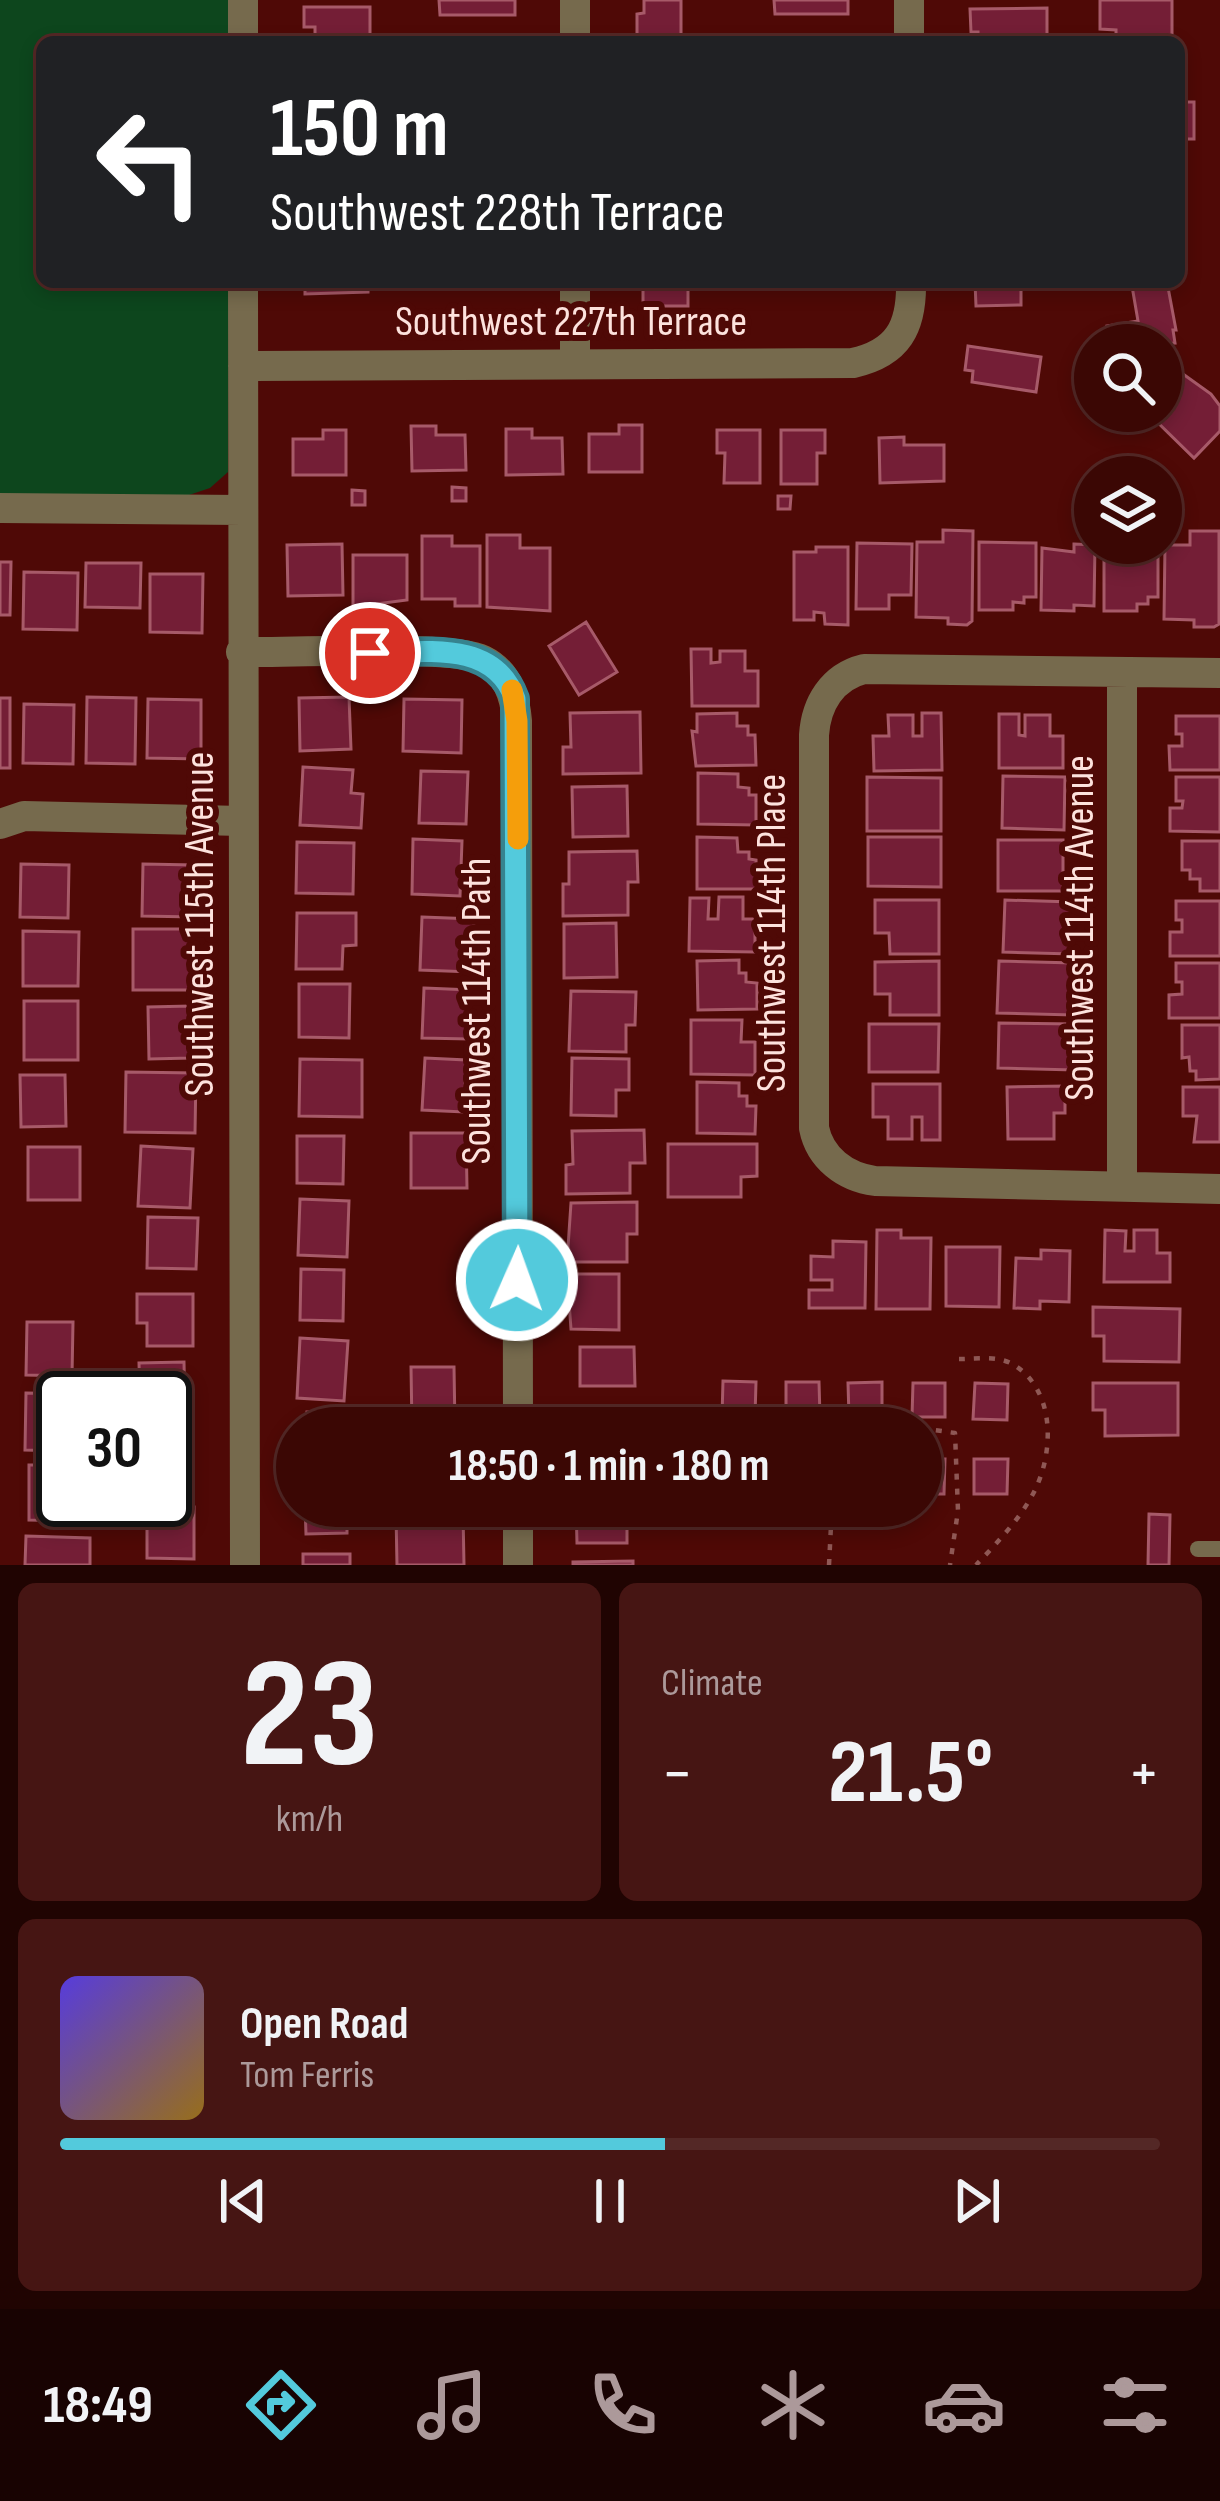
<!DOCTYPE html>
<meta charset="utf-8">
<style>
:root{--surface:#3b0704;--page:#461513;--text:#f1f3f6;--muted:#ac999a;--line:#542826;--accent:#53cadc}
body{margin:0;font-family:"Sofia Sans Condensed",sans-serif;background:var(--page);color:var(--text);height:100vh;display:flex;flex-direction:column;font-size:45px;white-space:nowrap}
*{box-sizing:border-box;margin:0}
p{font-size:39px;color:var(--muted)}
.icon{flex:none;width:66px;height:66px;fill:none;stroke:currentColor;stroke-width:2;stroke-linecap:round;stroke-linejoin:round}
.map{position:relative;height:1565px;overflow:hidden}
.details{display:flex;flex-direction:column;gap:18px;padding:18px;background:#200402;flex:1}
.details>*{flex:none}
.top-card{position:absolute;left:36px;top:36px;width:1149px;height:252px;border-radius:18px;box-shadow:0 6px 18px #0003,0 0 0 3px var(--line);background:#202124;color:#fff;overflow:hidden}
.controls{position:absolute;left:1074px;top:324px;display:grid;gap:24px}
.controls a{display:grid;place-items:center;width:108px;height:108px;border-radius:50%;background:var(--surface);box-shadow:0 6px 18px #0003,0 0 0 3px var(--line);font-size:60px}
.speed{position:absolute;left:36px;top:1371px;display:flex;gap:24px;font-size:60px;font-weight:700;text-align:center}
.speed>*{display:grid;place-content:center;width:156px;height:156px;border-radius:50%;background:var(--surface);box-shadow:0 6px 18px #0003,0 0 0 3px var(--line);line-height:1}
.speed .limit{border:6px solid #111;border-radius:18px;background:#fff;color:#111}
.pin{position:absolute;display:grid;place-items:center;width:102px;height:102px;color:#fff;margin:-51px;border:6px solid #fff;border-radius:50%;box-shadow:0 3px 12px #0007}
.me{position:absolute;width:132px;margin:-66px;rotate:2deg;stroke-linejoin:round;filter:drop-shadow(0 0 9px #0008)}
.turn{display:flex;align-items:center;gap:42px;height:252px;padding:0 36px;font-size:54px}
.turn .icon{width:156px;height:156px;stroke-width:2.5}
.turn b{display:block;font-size:84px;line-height:102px}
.big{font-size:90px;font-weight:700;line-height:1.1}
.details .widget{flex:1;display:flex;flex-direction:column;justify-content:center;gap:18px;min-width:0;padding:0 42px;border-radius:18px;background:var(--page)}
.details .dial{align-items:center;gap:0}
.dial b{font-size:156px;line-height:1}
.song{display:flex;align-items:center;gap:36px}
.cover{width:144px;height:144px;border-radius:18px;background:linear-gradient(135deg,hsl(250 70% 55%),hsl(40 70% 35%))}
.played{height:12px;border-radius:6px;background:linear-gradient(90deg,var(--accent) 55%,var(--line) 55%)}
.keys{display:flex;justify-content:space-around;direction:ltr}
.heat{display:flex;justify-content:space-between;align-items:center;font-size:66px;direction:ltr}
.details .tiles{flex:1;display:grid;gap:18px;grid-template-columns:1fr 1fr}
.widget:last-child{grid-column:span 2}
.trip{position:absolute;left:276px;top:1407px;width:666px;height:120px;border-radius:60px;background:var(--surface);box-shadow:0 6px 18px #0003,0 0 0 3px var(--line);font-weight:700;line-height:120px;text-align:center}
.tabs{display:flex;height:192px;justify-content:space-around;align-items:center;background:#180302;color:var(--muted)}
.tabs .icon{width:84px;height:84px}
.tabs .selected{color:var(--accent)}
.tabs b{font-size:54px;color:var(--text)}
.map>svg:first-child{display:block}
.green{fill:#0d461d}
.building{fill:#741e36;stroke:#a75a69;stroke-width:3}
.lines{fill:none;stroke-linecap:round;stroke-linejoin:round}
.path{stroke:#8f5855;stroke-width:4.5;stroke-dasharray:6 9;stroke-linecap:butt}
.service{stroke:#766a4d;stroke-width:16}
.minor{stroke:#766a4d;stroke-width:30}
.route-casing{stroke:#36838f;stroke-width:30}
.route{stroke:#53cadc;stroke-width:21}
.slow{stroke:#f59e0b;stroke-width:21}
.labels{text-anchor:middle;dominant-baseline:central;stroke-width:12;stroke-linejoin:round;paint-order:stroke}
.street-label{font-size:42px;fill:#fde2dd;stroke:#4f0906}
</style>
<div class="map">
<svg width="1220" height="1565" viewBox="0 0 1220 1565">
<rect width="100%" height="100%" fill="#4f0906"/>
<!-- green -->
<path class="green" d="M 0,0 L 228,0 L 228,42 L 42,42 L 42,282 L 229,282 L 228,472 L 210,488 L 189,495 L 0,495 Z"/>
<!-- building -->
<path class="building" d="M 439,0 L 515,0 L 515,15 L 440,15 Z
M 644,0 L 681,0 L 681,37 L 637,36 L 637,14 L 644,13 Z
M 774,0 L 848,0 L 848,14 L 775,14 Z
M 1100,0 L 1172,0 L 1172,42 L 1116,42 L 1116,30 L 1100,29 Z
M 304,7 L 370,7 L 370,42 L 315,42 L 315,27 L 304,27 Z
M 1047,8 L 1047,42 L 978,42 L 978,32 L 971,32 L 970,9 Z
M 1179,102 L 1194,102 L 1194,139 L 1179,139 Z
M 305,282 L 368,282 L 368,292 L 305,294 Z
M 452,282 L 515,282 L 515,286 L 452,286 Z
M 643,282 L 688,282 L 688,306 L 643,306 Z
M 782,282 L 845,282 L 845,285 L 782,286 Z
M 975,282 L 1021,282 L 1021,305 L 976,306 Z
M 1167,282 L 1176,330 L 1173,330 L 1175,343 L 1110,345 L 1107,326 L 1138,321 L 1132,286 Z
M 968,346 L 1041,357 L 1036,392 L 972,382 L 973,371 L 965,370 Z
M 1183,374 L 1211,394 L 1220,406 L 1220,431 L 1194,458 L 1147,412 L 1161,411 L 1161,397 Z
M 619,425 L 642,425 L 642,472 L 589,472 L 589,434 L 619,434 Z
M 411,426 L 436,426 L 436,435 L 465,435 L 466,470 L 412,471 Z
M 506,429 L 532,429 L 532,438 L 562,438 L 563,474 L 506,475 Z
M 323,430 L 346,430 L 346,475 L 293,475 L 293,439 L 323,439 Z
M 717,430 L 760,430 L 760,483 L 724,483 L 725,453 L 717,453 Z
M 781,430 L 825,430 L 825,453 L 817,453 L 817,484 L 781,484 Z
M 904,437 L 904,445 L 944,445 L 944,481 L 880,483 L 879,438 Z
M 452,487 L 466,488 L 466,501 L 452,501 Z
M 352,490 L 365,491 L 365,505 L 352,505 Z
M 778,496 L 791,496 L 790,509 L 778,509 Z
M 943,530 L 973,531 L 972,621 L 967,625 L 948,624 L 948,618 L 916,617 L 917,542 L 943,542 Z
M 1190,531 L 1219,531 L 1219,624 L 1214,627 L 1194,627 L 1194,620 L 1164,619 L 1165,545 L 1190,545 Z
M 487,535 L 520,535 L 520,548 L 550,548 L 550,611 L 487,607 Z
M 422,536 L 452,536 L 452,546 L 480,546 L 480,606 L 455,606 L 455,599 L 422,599 Z
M 979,542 L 1036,543 L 1036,597 L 1024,597 L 1024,603 L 1013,602 L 1013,610 L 979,610 Z
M 857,543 L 912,544 L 911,595 L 889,595 L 889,609 L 856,609 Z
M 342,544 L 343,595 L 288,596 L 287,545 Z
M 1074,544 L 1095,545 L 1094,606 L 1074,605 L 1074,611 L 1041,610 L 1042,548 L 1074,552 Z
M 1104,546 L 1158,546 L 1158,597 L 1148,597 L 1148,604 L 1137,604 L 1137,611 L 1104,611 Z
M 816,547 L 848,547 L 848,625 L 825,624 L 824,613 L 814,612 L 814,620 L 794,620 L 794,552 L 816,552 Z
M 353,555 L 407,555 L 407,600 L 353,607 Z
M 0,562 L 11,562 L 10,615 L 0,615 Z
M 86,563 L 141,563 L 140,608 L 85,607 Z
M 24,572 L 78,573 L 77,630 L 23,629 Z
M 150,574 L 203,574 L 202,633 L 150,632 Z
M 586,622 L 617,672 L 579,695 L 549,646 Z
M 691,649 L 711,649 L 711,663 L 720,662 L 720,651 L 745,651 L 745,671 L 758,671 L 758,706 L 692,706 Z
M 87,697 L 136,698 L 135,764 L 86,763 Z
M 349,697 L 351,749 L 300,751 L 299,698 Z
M 0,698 L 10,698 L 10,768 L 0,768 Z
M 148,699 L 201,700 L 201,759 L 147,758 Z
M 404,699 L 462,700 L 461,753 L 403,751 Z
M 24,704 L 74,705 L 73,764 L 23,763 Z
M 640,712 L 641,773 L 563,774 L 563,747 L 571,747 L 570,713 Z
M 737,713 L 737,726 L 748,726 L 748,735 L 755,735 L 756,765 L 696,766 L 692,731 L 697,732 L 697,714 Z
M 922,713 L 941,713 L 942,770 L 874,771 L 873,736 L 889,736 L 888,715 L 913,715 L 913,736 L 922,736 Z
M 999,714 L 1019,714 L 1019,735 L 1025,736 L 1025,715 L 1050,715 L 1050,736 L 1063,736 L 1063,768 L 999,768 Z
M 1176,716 L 1220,716 L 1220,770 L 1170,770 L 1169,746 L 1182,746 L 1182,734 L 1176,734 Z
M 303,767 L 353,770 L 351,793 L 363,794 L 361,828 L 300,825 Z
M 421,771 L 468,772 L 466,824 L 419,823 Z
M 698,773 L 738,774 L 738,787 L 749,788 L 749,795 L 756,795 L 756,825 L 698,824 Z
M 1003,776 L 1065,777 L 1064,830 L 1002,828 Z
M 867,777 L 941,778 L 941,831 L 867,831 Z
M 1176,777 L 1220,777 L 1220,832 L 1170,831 L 1170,808 L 1182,808 L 1183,801 L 1176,801 Z
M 627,786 L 628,836 L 573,837 L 572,787 Z
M 697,837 L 737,838 L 738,852 L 749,852 L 749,859 L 756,860 L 756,889 L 697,889 Z
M 868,837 L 941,837 L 941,887 L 868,886 Z
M 413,839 L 462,841 L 460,896 L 412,894 Z
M 998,840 L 1063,840 L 1063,891 L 998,891 Z
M 1182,841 L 1220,841 L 1220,891 L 1200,891 L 1200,879 L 1190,879 L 1190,870 L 1182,870 Z
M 297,842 L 354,843 L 353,894 L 296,893 Z
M 637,851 L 638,882 L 628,882 L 628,915 L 563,916 L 563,884 L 569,884 L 569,852 Z
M 21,864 L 69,865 L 68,918 L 20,917 Z
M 143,864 L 194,865 L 194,917 L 142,916 Z
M 719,897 L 743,897 L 743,919 L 755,919 L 755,952 L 689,951 L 690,898 L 709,898 L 708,919 L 718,919 Z
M 875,900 L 939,900 L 939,954 L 890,954 L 889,933 L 875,933 Z
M 1005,900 L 1073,902 L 1072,954 L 1003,952 Z
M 1176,901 L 1220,901 L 1220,956 L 1170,956 L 1170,932 L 1182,932 L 1182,920 L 1176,920 Z
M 297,913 L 356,913 L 356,945 L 343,946 L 342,969 L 296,969 Z
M 422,917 L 474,919 L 472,972 L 420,970 Z
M 616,923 L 617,977 L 564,978 L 564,924 Z
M 133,929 L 191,929 L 190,990 L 133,990 Z
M 23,931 L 79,932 L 78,986 L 23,986 Z
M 739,960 L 739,973 L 746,973 L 746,982 L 757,983 L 757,1009 L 698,1010 L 697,961 Z
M 939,961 L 939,1015 L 890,1015 L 890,994 L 875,994 L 875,962 Z
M 999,961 L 1074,963 L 1073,1015 L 997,1013 Z
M 1176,963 L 1220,963 L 1220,1018 L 1169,1018 L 1169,995 L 1182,994 L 1182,982 L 1176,982 Z
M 299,984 L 350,984 L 349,1038 L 299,1037 Z
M 424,988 L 471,990 L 469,1039 L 422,1038 Z
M 571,991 L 636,992 L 635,1025 L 626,1025 L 626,1052 L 569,1051 Z
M 24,1001 L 78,1001 L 78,1060 L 24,1060 Z
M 190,1006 L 191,1058 L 149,1059 L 148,1007 Z
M 691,1020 L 742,1020 L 741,1042 L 755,1042 L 755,1075 L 691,1074 Z
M 999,1023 L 1075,1024 L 1074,1070 L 998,1068 Z
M 869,1024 L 939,1024 L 938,1072 L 869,1072 Z
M 1182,1025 L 1220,1025 L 1220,1079 L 1196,1080 L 1196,1071 L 1190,1071 L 1189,1057 L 1182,1058 Z
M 425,1058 L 466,1060 L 464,1112 L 422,1110 Z
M 572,1058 L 629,1059 L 629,1090 L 616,1090 L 616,1116 L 571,1115 Z
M 300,1059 L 362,1060 L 362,1117 L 299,1116 Z
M 126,1072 L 196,1073 L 195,1133 L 125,1132 Z
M 20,1075 L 65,1075 L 66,1126 L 21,1127 Z
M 697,1082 L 739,1083 L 739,1096 L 747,1096 L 747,1106 L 756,1106 L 755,1134 L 697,1133 Z
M 873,1084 L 940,1084 L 940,1140 L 922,1140 L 922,1117 L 912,1117 L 912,1139 L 888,1139 L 888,1117 L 873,1117 Z
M 1065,1086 L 1065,1113 L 1054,1113 L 1054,1139 L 1008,1139 L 1007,1087 Z
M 1183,1087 L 1220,1087 L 1220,1142 L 1194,1142 L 1197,1116 L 1183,1116 Z
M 644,1130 L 645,1163 L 630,1163 L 630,1193 L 566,1194 L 566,1165 L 573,1164 L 572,1131 Z
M 411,1133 L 466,1133 L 467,1188 L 411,1188 Z
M 297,1136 L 344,1136 L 343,1184 L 297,1183 Z
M 668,1144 L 757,1144 L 757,1176 L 741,1177 L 741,1197 L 668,1197 Z
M 141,1146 L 193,1149 L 190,1208 L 138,1206 Z
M 28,1147 L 80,1147 L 80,1200 L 28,1200 Z
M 300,1199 L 349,1201 L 347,1257 L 298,1255 Z
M 637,1202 L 637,1234 L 627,1234 L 627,1262 L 567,1262 L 571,1203 Z
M 148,1217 L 198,1218 L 196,1269 L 147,1268 Z
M 877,1230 L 901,1230 L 901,1238 L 931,1238 L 930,1309 L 876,1309 Z
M 1105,1230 L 1126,1231 L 1125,1251 L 1134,1251 L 1134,1230 L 1157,1230 L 1157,1253 L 1170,1253 L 1170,1282 L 1104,1282 Z
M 833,1241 L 866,1242 L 865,1308 L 809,1308 L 809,1290 L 832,1290 L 832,1280 L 811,1280 L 811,1256 L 833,1257 Z
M 946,1247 L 1000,1247 L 999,1307 L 946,1306 Z
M 1041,1250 L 1070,1251 L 1069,1302 L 1040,1301 L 1040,1309 L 1014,1308 L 1016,1258 L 1041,1259 Z
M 301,1269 L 344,1270 L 343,1321 L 300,1320 Z
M 567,1274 L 619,1274 L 619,1330 L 571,1329 Z
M 137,1294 L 193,1294 L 193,1346 L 147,1346 L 147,1323 L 137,1323 Z
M 1093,1307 L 1180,1309 L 1179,1362 L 1104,1361 L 1104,1336 L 1093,1336 Z
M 27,1322 L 73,1322 L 72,1376 L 26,1375 Z
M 300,1338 L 348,1341 L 344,1401 L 297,1398 Z
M 580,1347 L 634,1347 L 635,1386 L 580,1386 Z
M 184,1362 L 185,1411 L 165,1411 L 165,1398 L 140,1398 L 139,1363 Z
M 411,1367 L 454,1367 L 455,1428 L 412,1428 Z
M 723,1381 L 756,1382 L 755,1417 L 722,1417 Z
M 786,1382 L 819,1382 L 820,1417 L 786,1417 Z
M 882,1382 L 882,1417 L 849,1417 L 848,1383 Z
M 913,1383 L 945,1383 L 945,1417 L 912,1417 Z
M 975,1383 L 1008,1384 L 1007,1420 L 973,1419 Z
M 1093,1383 L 1178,1383 L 1178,1435 L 1105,1436 L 1105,1410 L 1093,1410 Z
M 26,1393 L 86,1394 L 86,1398 L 63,1398 L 63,1451 L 25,1450 Z
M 307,1412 L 359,1412 L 359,1428 L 307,1428 Z
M 579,1419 L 631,1419 L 631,1428 L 579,1428 Z
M 165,1434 L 193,1434 L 190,1487 L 165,1487 Z
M 921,1459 L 945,1459 L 944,1494 L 921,1494 Z
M 974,1459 L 1008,1459 L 1007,1494 L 974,1494 Z
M 29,1465 L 63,1465 L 63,1500 L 76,1500 L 76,1521 L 29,1520 Z
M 147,1506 L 194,1507 L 194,1559 L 147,1558 Z
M 305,1506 L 347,1506 L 347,1533 L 306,1534 Z
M 576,1506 L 627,1506 L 627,1543 L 577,1543 Z
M 463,1513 L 464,1565 L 397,1565 L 396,1514 Z
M 1149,1514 L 1170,1515 L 1169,1565 L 1148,1565 Z
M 26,1536 L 90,1538 L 90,1565 L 25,1565 Z
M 303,1554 L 350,1554 L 350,1565 L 303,1565 Z
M 633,1561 L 633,1565 L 573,1565 L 573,1562 Z"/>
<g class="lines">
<!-- path -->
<path class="path" d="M 959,1359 C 977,1359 998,1355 1014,1365 C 1056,1391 1054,1453 1034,1492 C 1020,1519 997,1543 976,1565
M 921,1428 L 955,1433 L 958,1511 L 950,1565
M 701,1524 L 803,1506
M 829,1565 L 832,1506"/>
<!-- service -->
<path class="service" d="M 1198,1549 L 1220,1549"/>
<!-- minor -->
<path class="minor" d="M 909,0 L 909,42
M 243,42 L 243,0
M 575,42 L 575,0
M 243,282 L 245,1565
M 575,362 L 575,282
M 243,366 L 853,363 C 898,353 912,327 911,282
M 0,508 L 242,510
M 241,652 C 287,653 452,644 483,660 C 507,672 515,695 517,721 L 518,1428
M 1122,672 L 1122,1185
M 1220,673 L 864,669 C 832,677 816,704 814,735 L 814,1128 C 820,1158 845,1177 875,1181 L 1220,1189
M 0,824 L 24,816 L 242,821
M 518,1506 L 518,1565"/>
</g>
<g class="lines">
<defs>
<path id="route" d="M 370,653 C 421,653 494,638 515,699 L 517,1280"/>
</defs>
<!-- route casing -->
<use href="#route" class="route-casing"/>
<!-- route -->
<use href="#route" class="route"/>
<!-- slow -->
<path class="slow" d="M 512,690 L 517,721 L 518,839"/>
</g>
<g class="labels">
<!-- street labels -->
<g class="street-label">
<text x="571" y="322">Southwest 227th Terrace</text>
<text transform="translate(200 924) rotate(-90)">Southwest 115th Avenue</text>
<text transform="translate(1080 928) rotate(-90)">Southwest 114th Avenue</text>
<text transform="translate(772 933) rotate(-90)">Southwest 114th Place</text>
<text transform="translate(477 1011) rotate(-90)">Southwest 114th Path</text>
</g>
</g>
</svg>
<div class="controls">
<a><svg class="icon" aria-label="search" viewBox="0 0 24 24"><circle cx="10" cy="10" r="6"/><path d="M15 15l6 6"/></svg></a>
<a><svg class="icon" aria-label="layers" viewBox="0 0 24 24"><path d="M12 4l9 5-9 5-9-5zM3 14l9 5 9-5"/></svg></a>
</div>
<div class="speed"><div class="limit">30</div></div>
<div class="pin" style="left:370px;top:653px;background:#d93025"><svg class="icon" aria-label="arrive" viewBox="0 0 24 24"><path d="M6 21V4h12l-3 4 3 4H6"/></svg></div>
<svg class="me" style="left:517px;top:1280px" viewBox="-20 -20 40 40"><circle r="17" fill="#53cadc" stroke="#fff" stroke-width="3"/><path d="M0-11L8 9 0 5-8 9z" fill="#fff"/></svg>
<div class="trip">18:50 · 1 min · 180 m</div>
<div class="top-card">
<div class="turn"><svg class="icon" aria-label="left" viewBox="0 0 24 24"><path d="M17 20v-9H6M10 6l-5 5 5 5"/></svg><div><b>150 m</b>Southwest 228th Terrace</div></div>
</div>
</div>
<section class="details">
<div class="tiles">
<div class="widget dial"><b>23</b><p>km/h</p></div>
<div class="widget"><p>Climate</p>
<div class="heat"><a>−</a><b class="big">21.5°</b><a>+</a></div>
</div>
<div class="widget">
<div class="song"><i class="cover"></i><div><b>Open Road</b><p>Tom Ferris</p></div></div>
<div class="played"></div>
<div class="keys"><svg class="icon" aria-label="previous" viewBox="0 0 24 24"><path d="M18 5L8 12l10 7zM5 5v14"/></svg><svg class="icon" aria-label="pause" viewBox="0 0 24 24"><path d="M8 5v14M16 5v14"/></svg><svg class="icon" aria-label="next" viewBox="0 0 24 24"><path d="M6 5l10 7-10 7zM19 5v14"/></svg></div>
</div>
</div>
</section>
<nav class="tabs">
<b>18:49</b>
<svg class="icon selected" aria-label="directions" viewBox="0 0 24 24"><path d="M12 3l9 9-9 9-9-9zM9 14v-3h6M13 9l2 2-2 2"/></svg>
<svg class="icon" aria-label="music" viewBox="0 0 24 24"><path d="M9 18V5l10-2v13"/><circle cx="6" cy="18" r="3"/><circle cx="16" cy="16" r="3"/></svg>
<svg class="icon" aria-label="phone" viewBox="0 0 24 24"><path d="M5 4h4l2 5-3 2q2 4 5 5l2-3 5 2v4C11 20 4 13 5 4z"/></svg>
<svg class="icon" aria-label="climate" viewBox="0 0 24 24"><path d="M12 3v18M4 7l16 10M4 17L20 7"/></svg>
<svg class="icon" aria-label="car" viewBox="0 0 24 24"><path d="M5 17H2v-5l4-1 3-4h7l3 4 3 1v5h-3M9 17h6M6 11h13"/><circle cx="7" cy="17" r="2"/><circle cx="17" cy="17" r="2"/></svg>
<svg class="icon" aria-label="filters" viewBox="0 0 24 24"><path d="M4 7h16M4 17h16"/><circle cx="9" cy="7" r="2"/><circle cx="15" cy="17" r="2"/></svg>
</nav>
